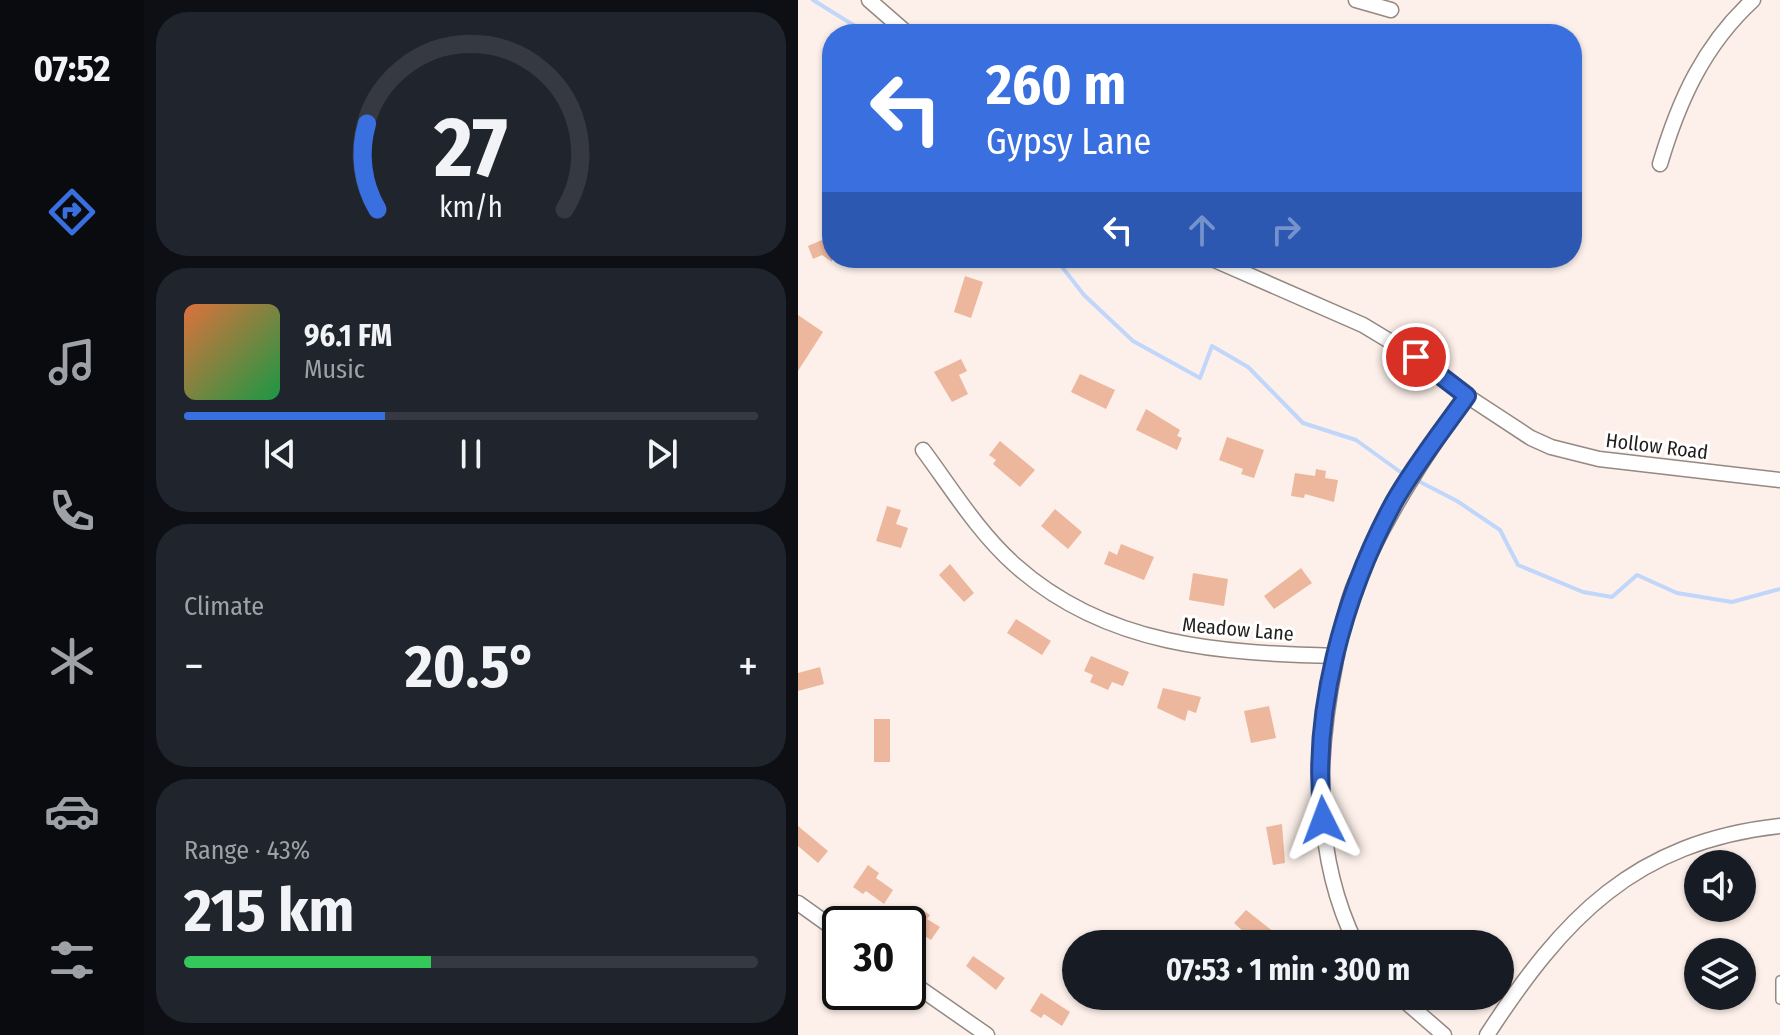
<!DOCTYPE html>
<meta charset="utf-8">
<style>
:root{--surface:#171b24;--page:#20242c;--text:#f1f3f6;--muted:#9ea1a6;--line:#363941;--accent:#396fde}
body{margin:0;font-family:"Fira Sans Condensed",sans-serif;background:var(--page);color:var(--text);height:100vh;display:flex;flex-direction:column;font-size:30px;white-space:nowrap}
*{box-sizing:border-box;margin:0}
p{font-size:26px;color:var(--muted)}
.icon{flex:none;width:44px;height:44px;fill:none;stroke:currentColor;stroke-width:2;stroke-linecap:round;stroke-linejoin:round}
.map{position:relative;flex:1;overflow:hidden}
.panel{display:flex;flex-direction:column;gap:12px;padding:12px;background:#0d0f14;width:654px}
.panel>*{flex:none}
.top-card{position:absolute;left:24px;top:24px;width:760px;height:244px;border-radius:32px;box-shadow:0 2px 6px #0004;background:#396fde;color:#fff;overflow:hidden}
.tools{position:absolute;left:886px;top:850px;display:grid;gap:16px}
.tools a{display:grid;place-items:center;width:72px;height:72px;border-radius:50%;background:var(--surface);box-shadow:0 2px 6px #0004;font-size:40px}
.speed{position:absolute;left:24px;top:906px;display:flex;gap:16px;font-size:40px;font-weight:700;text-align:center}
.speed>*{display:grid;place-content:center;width:104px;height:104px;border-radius:50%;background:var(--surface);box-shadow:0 2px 6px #0004;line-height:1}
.speed .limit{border:4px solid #111;border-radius:12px;background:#fff;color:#111}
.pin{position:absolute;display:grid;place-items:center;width:68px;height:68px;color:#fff;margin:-34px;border:4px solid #fff;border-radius:50%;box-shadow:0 2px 8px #0007}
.me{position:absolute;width:88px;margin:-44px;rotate:357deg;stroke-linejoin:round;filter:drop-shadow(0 0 6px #0008)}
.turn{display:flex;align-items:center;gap:28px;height:168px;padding:0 32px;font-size:36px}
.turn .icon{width:104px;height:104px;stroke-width:2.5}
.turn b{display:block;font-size:56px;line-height:68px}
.lanes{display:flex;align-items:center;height:76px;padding:0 32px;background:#0003;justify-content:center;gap:40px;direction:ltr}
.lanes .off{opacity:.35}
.big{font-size:60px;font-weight:700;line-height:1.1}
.panel .tile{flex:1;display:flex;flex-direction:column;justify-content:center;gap:12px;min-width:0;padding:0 28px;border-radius:32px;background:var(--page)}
.panel .dial{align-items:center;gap:0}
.dial svg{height:208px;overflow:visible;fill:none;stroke:var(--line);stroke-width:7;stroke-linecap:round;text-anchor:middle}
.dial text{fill:var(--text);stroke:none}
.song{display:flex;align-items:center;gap:24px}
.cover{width:96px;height:96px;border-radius:12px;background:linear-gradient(135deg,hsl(20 70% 55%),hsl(140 70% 35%))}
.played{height:8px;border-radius:4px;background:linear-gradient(90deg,var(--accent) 35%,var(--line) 35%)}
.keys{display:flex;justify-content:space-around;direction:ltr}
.heat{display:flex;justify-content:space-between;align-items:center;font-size:44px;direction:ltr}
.charge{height:12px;border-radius:6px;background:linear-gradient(90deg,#34c759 43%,var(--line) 0)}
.trip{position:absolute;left:264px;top:930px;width:452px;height:80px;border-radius:40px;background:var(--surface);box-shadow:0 2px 6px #0004;font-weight:700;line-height:80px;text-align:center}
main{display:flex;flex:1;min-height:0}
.tabs{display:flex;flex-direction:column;width:144px;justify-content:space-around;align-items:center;background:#090b0e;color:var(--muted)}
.tabs .icon{width:56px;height:56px}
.tabs .selected{color:var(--accent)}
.tabs b{font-size:36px;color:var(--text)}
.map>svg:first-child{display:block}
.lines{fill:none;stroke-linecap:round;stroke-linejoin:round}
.stream{stroke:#c1d6fb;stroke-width:4}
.building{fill:#ecb79d}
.service-casing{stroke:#948883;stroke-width:10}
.minor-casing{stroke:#948883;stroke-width:17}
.service{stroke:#fff;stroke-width:7}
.minor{stroke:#fff;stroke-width:14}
.route-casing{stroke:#254890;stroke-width:20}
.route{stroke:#396fde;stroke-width:14}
.labels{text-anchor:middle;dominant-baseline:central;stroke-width:6;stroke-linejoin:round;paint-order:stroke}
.street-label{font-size:20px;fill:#211d1b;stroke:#fff}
</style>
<main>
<nav class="tabs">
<b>07:52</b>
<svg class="icon selected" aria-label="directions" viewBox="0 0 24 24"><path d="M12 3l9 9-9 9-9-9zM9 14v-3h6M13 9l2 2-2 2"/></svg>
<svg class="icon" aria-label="music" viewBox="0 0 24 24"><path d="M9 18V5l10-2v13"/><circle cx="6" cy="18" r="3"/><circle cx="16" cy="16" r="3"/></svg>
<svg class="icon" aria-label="phone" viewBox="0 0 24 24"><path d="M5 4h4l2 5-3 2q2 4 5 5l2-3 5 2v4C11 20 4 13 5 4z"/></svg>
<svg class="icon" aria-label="climate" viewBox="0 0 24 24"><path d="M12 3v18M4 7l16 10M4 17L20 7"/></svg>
<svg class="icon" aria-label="car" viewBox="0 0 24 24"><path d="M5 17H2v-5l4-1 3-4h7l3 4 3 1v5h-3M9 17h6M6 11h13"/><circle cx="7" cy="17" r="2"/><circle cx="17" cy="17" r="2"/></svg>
<svg class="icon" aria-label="filters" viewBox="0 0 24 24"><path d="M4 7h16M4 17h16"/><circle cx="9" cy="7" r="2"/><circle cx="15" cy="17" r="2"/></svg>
</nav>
<section class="panel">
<div class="tile dial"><svg viewBox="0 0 100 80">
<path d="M14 69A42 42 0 1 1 86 69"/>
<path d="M14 69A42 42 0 0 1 10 36" stroke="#396fde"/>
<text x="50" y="56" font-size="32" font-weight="700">27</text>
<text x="50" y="72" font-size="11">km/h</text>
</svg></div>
<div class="tile">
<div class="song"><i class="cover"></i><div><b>96.1 FM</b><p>Music</p></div></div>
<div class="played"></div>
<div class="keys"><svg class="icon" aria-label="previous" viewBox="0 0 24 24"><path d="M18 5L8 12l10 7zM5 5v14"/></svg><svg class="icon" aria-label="pause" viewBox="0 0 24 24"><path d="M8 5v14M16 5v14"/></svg><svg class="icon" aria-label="next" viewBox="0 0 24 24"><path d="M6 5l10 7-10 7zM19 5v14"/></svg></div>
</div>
<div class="tile"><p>Climate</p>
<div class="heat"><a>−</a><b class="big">20.5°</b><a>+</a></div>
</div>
<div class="tile"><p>Range · 43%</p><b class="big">215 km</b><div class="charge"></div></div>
</section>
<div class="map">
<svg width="982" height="1035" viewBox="0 0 982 1035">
<rect width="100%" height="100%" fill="#fdf0ea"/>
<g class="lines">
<!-- stream -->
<path class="stream" d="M 15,0 L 70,34
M 257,258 L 286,295 L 335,341 L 402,378 L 414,346 L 450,367 L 505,423 L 558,440 L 601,471 L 659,501 L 702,530 L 720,565 L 785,592 L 814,597 L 839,575 L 879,593 L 934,602 L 982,589"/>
</g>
<!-- building -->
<path class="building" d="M 24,240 L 26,245 L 34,241 L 34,262 L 24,255 L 15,259 L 10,246 Z
M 167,276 L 185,282 L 173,318 L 156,312 Z
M 0,315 L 25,332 L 0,371 Z
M 163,359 L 169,371 L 161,375 L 170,394 L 154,402 L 136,372 Z
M 282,374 L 317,390 L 308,409 L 273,392 Z
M 348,409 L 382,430 L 379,436 L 384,438 L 379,450 L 338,430 Z
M 429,437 L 466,450 L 456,478 L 443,474 L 445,469 L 421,460 Z
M 202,441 L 237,470 L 222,487 L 195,464 L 198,460 L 191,455 Z
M 518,469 L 528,471 L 527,478 L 540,480 L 536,502 L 507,494 L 506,498 L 493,496 L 497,473 L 517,476 Z
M 89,506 L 103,510 L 98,524 L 110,528 L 103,548 L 78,541 Z
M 257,509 L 284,532 L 270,549 L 243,526 Z
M 323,544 L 356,557 L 346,580 L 306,564 L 311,551 L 319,555 Z
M 152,564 L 176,593 L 166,602 L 141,575 Z
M 503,568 L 514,583 L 476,609 L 466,596 Z
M 395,573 L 430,579 L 426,606 L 391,600 Z
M 218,619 L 253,641 L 244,655 L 209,633 Z
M 293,656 L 331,672 L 325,686 L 314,682 L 310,690 L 292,682 L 295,675 L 286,671 Z
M 22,667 L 26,684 L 0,691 L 0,673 Z
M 365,688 L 403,697 L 398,713 L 390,710 L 387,721 L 359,708 Z
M 471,706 L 478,738 L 453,743 L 446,711 Z
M 76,719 L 92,719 L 92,762 L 76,762 Z
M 484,824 L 487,863 L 475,865 L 468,827 Z
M 0,826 L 30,851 L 20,863 L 0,846 Z
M 70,865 L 81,873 L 78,878 L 95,890 L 86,904 L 68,891 L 65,894 L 55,887 Z
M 121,908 L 132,915 L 129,919 L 142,927 L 133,940 L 114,928 L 113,920 Z
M 448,910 L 481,936 L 474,944 L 459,944 L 436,923 Z
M 175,956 L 207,978 L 198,990 L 168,966 Z
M 243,993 L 272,1012 L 264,1026 L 246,1014 L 243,1018 L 232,1011 Z"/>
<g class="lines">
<defs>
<path id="service" d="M 982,980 L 982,1000"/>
<path id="minor" d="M 71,0 L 110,34
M 558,0 L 593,10
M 862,164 C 881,100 906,45 955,0
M 412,258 L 565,325 L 618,357 L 669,396 L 733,438 L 753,447 L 801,459 L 982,480
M 125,450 C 154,489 180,532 217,565 C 309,647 423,653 539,656
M 0,903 L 42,933
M 558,944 C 515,856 518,759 537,665 C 541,642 545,617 553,594 C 557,581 565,568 571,556 C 599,498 632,449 669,396
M 110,980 L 189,1035
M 601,996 L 646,1035
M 689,1035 C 765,918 836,842 982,826"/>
</defs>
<!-- service casing -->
<use href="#service" class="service-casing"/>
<!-- minor casing -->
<use href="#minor" class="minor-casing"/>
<!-- service -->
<use href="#service" class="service"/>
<!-- minor -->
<use href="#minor" class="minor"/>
</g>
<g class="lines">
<defs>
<path id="route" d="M 525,820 C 512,715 546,594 596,502 C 617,465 644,431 669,396 L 618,357"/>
</defs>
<!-- route casing -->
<use href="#route" class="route-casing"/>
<!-- route -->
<use href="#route" class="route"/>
</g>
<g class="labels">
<!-- street labels -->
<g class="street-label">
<text transform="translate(859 446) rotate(7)">Hollow Road</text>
<text transform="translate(440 629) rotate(5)">Meadow Lane</text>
</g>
</g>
</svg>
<div class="tools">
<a><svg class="icon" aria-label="sound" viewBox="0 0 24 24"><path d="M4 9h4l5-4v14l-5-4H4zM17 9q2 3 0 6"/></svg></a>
<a><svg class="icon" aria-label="layers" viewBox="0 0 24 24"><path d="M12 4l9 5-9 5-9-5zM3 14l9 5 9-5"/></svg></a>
</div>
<div class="speed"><div class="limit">30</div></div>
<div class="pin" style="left:618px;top:357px;background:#d93025"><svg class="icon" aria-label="arrive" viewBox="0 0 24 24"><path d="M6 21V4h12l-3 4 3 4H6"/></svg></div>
<svg class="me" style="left:525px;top:820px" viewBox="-20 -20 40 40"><path d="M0-17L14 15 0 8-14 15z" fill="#396fde" stroke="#fff" stroke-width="4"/></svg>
<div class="trip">07:53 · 1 min · 300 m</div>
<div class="top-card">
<div class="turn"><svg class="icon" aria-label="left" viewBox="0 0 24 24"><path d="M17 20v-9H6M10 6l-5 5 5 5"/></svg><div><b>260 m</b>Gypsy Lane</div></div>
<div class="lanes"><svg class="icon" aria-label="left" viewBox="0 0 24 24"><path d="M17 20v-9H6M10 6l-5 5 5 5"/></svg><svg class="icon off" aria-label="ahead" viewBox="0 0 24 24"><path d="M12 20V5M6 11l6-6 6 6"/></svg><svg class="icon off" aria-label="right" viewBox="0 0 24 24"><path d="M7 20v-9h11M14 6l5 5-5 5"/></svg></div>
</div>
</div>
</main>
